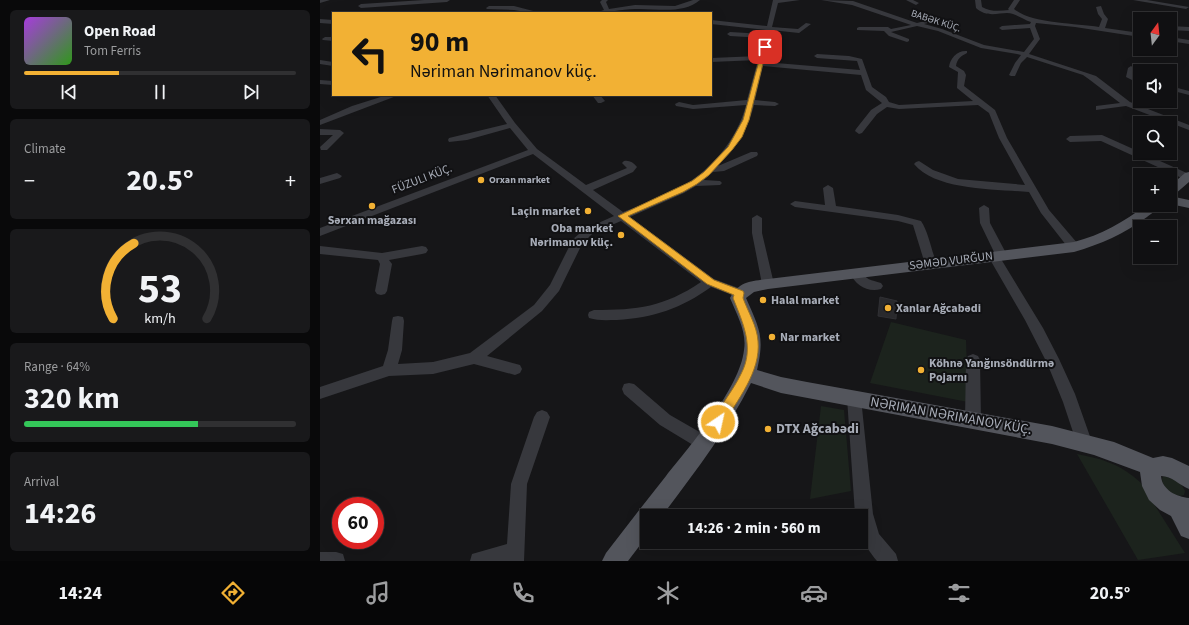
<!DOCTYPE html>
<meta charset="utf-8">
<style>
:root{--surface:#101012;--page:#19191b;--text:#f1f3f6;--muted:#9c9d9f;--line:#303032;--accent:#f2b134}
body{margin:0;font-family:"Source Sans 3",sans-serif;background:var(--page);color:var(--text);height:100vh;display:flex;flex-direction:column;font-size:15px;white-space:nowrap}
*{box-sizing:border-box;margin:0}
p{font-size:13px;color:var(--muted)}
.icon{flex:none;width:22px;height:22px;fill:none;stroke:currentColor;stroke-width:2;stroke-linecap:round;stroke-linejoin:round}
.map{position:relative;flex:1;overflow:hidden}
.sheet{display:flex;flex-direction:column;gap:10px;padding:10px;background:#09090a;width:320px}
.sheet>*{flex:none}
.hud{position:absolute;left:12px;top:12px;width:380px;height:84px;border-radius:0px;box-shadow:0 4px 16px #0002,0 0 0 1px var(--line);background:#f2b134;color:#111;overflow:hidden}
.needle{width:26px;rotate:15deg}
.buttons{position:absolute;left:813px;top:12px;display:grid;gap:8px}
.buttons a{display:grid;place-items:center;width:44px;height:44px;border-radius:0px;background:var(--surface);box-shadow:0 4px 16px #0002,0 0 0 1px var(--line);font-size:20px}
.speed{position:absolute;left:12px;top:497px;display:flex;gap:8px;font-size:20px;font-weight:700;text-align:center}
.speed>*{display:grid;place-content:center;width:52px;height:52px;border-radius:50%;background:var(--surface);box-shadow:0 4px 16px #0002,0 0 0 1px var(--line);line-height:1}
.speed .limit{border:6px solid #d22;background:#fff;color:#111}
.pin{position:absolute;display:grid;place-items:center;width:34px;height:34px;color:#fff;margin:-17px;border-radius:8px;box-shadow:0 2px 6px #0006}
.me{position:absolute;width:44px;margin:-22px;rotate:34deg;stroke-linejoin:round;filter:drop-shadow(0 0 3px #0008)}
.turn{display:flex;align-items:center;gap:14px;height:84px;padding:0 12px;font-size:18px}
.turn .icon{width:52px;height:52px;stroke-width:2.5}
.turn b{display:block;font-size:28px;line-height:34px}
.big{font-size:30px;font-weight:700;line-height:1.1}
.sheet .card{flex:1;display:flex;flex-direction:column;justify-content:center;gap:6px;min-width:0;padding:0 14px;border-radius:6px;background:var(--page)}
.sheet .dial{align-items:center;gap:0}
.dial svg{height:104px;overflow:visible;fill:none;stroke:var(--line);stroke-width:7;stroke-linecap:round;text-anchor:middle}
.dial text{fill:var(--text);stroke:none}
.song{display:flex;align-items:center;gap:12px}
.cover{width:48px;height:48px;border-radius:6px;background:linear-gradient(135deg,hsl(280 70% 55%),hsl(110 70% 35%))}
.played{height:4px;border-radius:2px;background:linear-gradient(90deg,var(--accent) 35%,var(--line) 35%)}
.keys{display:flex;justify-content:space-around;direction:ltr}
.heat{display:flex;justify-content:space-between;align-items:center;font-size:22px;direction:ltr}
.charge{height:6px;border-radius:3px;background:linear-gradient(90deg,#34c759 64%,var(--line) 0)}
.trip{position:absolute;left:320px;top:509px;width:228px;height:40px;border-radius:0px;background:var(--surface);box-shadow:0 4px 16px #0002,0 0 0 1px var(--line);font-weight:700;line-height:40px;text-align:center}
.tab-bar{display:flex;height:64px;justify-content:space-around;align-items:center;background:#060607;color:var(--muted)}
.tab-bar .icon{width:28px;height:28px}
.tab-bar .active{color:var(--accent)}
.tab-bar b{font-size:18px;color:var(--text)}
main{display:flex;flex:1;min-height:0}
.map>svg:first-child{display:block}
.green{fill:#1c231d}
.building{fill:#29292c;stroke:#303034}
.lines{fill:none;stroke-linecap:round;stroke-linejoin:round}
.minor{fill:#37383d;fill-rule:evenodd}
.major{fill:#53555c;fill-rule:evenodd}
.route{fill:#f2b134;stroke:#9d7322}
.poi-dot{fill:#f2b134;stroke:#111113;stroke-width:1.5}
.labels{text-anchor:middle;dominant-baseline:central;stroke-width:4;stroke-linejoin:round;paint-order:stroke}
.far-street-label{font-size:10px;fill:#a8adb8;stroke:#111113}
.far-poi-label{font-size:10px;font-weight:bold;fill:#a8adb8;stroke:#111113;text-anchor:start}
.street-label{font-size:12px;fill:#a8adb8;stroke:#111113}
.poi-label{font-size:12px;font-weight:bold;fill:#a8adb8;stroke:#111113;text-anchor:start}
.near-street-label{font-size:14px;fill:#a8adb8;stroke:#111113}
.near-poi-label{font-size:14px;font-weight:bold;fill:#a8adb8;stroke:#111113;text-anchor:start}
</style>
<main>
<section class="sheet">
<div class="card">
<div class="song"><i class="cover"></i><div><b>Open Road</b><p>Tom Ferris</p></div></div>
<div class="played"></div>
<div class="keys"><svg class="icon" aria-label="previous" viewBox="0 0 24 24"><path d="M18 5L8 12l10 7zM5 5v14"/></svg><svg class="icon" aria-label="pause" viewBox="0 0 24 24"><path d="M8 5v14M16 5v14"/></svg><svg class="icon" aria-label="next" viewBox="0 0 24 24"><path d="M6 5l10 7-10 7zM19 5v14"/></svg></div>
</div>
<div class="card"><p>Climate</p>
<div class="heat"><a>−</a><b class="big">20.5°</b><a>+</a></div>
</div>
<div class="card dial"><svg viewBox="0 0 100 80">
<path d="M14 69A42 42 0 1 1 86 69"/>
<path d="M14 69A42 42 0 0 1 30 11" stroke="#f2b134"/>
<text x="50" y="56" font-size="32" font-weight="700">53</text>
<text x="50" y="72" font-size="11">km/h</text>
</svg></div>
<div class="card"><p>Range · 64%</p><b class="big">320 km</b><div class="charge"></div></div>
<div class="card"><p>Arrival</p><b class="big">14:26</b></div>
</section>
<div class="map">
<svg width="869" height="561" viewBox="0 0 869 561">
<rect width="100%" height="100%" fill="#161618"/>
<!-- green -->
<path class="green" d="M 571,322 L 646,340 L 648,402 L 550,383 Z
M 501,406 L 524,410 L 531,491 L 490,499 Z
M 757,454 C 783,459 800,464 820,482 L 865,553 L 818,560 Z
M 844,476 L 860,482 L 865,491 L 864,495 L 860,496 C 851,494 842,488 842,478 Z"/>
<!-- building -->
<path class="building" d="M 560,297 L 577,301 L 576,319 L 558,316 Z"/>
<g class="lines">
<!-- minor -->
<path class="minor" d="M 0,0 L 10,0 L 0,3 Z
M 104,0 L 130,0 L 127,2 L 41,8 L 38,6 L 41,4 Z
M 282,0 L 288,0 L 286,2 L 289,9 L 315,5 L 355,6 L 373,0 L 380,0 C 362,15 336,8 315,9 C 301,9 289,13 275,13 L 284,10 L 280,2 Z
M 453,0 L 480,0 L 458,3 L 452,27 L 478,29 L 486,23 L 491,24 L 479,33 L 451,30 L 444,62 L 540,70 L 537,61 L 497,58 L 494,56 L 497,54 L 529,56 L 542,59 L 552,87 L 566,97 L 569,102 L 579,105 L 653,101 L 637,88 L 638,72 L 629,67 C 630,58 638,50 647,51 L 647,53 C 641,56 637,59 636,66 L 644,71 L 646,75 L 644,86 L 675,110 L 687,138 L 729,210 L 758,244 L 760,247 L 758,250 L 750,250 L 721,213 L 709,192 C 677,189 616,191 594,164 L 596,162 L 599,161 L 613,170 L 638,179 L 705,185 L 679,138 L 669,113 L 658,105 L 579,109 L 567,107 L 557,114 L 542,133 L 539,134 L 535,131 L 536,129 L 551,110 L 562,103 L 546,90 L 541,75 L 443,66 L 435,100 L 455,102 L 459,104 L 455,106 L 434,105 C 427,132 417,146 398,166 L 431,152 L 437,152 L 438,154 L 437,156 L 404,171 L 393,172 L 384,180 L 400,181 L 402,183 L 400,185 L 376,186 L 364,193 L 310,217 L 394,279 L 424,290 L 426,293 L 424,296 L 420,298 L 391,287 C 362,308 333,318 297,320 C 288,320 278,321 269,318 L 268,315 L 269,312 L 274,310 C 318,310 344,307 381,282 L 301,221 L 273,233 L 262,244 L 239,291 L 222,311 L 167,356 L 200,365 L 202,369 L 200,373 L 195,375 L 154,364 L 113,374 L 69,376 L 0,399 L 0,387 L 63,366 L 68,350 L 72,321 L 73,317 L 78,316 L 83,317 L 84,321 L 82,350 L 78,364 L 113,362 L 150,353 L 214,305 L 230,285 L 253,239 L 265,229 L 294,216 L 213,154 L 0,236 L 0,228 L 208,150 L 190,128 L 147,140 L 129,142 L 128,140 L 129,138 L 187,124 L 167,95 L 175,95 L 195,123 L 217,149 L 266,185 L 307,168 L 302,163 L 304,161 C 309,160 313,162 317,167 L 313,172 L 273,190 L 303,212 C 321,205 340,198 357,189 C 390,172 417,140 426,105 L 373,109 L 356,106 L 355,104 L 359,102 L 373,105 L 427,100 L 438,60 L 391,62 L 391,58 L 439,56 L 444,38 L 410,36 L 407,34 L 410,32 L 444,34 L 446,30 L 391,24 L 391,20 L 447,26 Z
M 501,0 L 533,1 L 597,23 L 621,17 L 621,19 L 604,24 L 622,29 L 664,45 L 704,52 L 714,39 L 710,28 L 682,30 L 679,28 L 682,26 L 710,24 L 711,22 C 705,20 699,16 693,14 C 683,10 669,20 656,8 L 655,0 L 661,0 L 662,7 C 670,12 680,11 689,10 L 688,9 L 694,0 L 700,0 L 694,9 C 712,24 756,23 779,27 L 782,19 L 778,14 L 776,7 L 781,6 L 784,14 L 788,19 L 785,28 L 820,33 L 820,37 L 755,27 L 716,23 L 715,26 L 720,39 L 709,54 L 767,73 L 776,76 L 810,102 L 869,125 L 869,130 L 806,106 L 776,110 L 776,106 L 800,103 L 770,80 L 763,75 L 707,57 L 701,63 L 695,76 L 691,76 L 689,75 L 695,63 L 701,55 L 697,54 L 661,48 L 618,31 L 597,26 L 571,32 L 589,39 L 589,41 L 587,42 L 569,36 L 564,31 L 537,30 L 537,28 L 539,27 L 568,27 L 571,29 L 591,25 L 532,5 Z
M 586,0 L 593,0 L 599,3 L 596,5 Z
M 813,0 L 827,0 L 869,7 L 866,9 Z
M 169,6 L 194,6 L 217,12 L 211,13 L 194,10 L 167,9 L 166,8 Z
M 0,19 L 13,20 L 13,24 L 0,23 Z
M 850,26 L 869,27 L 869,31 L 850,30 Z
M 5,37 L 13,37 L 13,41 L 3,40 L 2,39 Z
M 850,37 L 869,40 L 869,44 L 850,41 Z
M 0,60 L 13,62 L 13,66 L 0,64 Z
M 811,66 L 814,68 L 814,76 L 820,79 L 820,84 L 806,77 L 808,68 Z
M 0,80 L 13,81 L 13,85 L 0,84 Z
M 850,86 L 869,91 L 869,95 L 850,90 Z
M 67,95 L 79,95 L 0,125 L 0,120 L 32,106 Z
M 272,95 L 280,95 L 285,101 L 281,103 L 278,103 Z
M 0,129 L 20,130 L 24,133 L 7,150 L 1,150 L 0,147 L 13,135 L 0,135 Z
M 782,135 L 869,174 L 869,179 L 864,179 L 781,141 L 750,142 L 746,139 L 750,136 Z
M 17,173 L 22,176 L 20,178 L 0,184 L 0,178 Z
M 508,185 L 513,188 L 516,206 L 578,215 L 601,221 C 609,233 611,250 617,264 L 615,267 L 607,267 L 605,264 L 593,225 L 578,221 L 475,207 L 470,204 L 475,201 L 505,205 L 503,188 Z
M 664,205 L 669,208 L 670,223 L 687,255 L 685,258 L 681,259 L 723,328 L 739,359 L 755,394 L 772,442 L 770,447 L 764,450 L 758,447 L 743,402 L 727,363 L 705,320 L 668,256 L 670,253 L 674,252 L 660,223 L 659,208 Z
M 437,215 L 442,218 L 442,233 L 454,284 L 452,287 L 448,288 L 444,287 L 442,284 L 432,233 L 432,218 Z
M 0,246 L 62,253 L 102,246 L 106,247 L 108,250 L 106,253 L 102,254 L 69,260 L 72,264 L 67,291 L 65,294 L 61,295 L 57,294 L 55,291 L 60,264 L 58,260 L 0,254 Z
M 536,269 L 540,270 C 546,280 551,280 561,283 L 563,286 L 561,289 C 548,293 535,285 530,273 L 532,270 Z
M 653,354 L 658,356 L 660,360 L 661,420 L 658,425 L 653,427 L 648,425 L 645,420 L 646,360 L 648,356 Z
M 309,383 L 314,384 L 350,415 L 390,438 L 392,443 L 390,448 L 384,451 L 378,448 L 340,425 L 304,394 L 302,389 L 304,384 Z
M 534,391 L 539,393 L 541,398 L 553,514 L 559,534 L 576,554 L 578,561 L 557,561 C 542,542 541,540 541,516 L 536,516 L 535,514 L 527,398 L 529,393 Z
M 222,410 L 227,412 L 230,417 L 207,484 L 204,561 L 150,561 L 152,554 L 187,544 L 191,484 L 214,417 L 217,412 Z
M 0,552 L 16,552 L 23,554 L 25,561 L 0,561 Z"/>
<!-- major -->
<path class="major" d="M 869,172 L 869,182 L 854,195 L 850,196 L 850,186 L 865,173 Z
M 850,196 L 869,200 L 869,208 L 850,204 Z
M 826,205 L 840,205 C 837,210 831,214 827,217 C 804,234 781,244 754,252 L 448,289 L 434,292 L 426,298 C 439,328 445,336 437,370 L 461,377 L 487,382 L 732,426 L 794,442 L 833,458 L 843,456 L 852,458 L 869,466 L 869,489 C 859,485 852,476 841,476 C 842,490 857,497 869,498 L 869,539 L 861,536 L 851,516 L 840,510 L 829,500 L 822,486 L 820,472 L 774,455 L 732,444 L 461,393 L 431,383 C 407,431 374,473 342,516 L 327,516 L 327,536 L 308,561 L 282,561 L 286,553 C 306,527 326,501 346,476 C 370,446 420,388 424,350 C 427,332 417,315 410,298 C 419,281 431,281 448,279 L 754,242 C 781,235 804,222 826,205 Z"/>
</g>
<!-- route -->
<path class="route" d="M 443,46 L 447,47 L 429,120 L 422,137 L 412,150 L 389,175 L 377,184 L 363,192 L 308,216 L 394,280 L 423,291 L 424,293 L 423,298 C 428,312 437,326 438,341 C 441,372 417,400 403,425 L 398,427 L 394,425 L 393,422 C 400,405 413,391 421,374 C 435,348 423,323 413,298 L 414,295 L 387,284 L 298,216 L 372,181 L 384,172 L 408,147 L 423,120 Z"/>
<!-- markers -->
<g class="poi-dot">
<circle cx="161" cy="180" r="4"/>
<circle cx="52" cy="206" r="4"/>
<circle cx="268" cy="211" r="4"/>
<circle cx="301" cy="235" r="4"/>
<circle cx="443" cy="300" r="4"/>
<circle cx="568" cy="308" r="4"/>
<circle cx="452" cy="337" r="4"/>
<circle cx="601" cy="370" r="4"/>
<circle cx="448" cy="429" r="4"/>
</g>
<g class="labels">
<!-- far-street labels -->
<g class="far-street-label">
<text transform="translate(616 21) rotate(18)">BABƏK KÜÇ.</text>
</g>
<!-- far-poi labels -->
<g class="far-poi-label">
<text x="169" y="180">Orxan market</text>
</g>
<!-- street labels -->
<g class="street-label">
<text transform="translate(102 179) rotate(-21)">FÜZULI KÜÇ.</text>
<text transform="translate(631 261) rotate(-7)">SƏMƏD VURĞUN</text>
</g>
<!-- poi labels -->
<g class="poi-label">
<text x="260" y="211" text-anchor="end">Laçin market</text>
<text x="52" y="220" text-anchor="middle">Sərxan mağazası</text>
<text x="293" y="228" text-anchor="end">Oba market<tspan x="293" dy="14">Nərimanov küç.</tspan></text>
<text x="451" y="300">Halal market</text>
<text x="576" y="308">Xanlar Ağcabədi</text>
<text x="460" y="337">Nar market</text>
<text x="609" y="363">Köhnə Yanğınsöndürmə<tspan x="609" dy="14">Pojarnı</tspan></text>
</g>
<!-- near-street labels -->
<g class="near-street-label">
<text transform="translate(631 416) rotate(10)">NƏRIMAN NƏRIMANOV KÜÇ.</text>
</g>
<!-- near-poi labels -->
<g class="near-poi-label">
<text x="456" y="429">DTX Ağcabədi</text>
</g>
</g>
</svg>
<div class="buttons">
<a><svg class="needle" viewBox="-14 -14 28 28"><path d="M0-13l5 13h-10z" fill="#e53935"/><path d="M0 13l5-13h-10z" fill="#9c9d9f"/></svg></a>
<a><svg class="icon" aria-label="sound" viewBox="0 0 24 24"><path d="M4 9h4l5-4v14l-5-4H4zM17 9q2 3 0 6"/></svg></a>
<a><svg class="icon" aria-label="search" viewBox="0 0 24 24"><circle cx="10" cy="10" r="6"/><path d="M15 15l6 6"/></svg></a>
<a>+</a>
<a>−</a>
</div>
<div class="speed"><div class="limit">60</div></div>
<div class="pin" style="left:445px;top:47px;background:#d93025"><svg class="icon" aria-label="arrive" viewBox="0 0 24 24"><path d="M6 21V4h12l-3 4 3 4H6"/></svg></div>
<svg class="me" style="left:398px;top:422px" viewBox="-20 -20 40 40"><circle r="17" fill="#f2b134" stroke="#fff" stroke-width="3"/><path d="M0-11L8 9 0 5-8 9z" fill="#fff"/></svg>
<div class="trip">14:26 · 2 min · 560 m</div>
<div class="hud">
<div class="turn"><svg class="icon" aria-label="left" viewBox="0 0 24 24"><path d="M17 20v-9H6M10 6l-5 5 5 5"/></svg><div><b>90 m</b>Nəriman Nərimanov küç.</div></div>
</div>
</div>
</main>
<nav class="tab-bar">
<b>14:24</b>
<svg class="icon active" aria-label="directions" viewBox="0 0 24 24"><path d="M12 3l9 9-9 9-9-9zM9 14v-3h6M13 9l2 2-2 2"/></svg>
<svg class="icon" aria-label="music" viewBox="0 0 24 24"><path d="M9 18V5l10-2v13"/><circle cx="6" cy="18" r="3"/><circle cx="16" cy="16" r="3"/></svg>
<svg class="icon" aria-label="phone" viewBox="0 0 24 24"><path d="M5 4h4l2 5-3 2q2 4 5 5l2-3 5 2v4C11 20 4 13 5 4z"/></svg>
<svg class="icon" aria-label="climate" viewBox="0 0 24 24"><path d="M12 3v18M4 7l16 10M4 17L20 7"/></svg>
<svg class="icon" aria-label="car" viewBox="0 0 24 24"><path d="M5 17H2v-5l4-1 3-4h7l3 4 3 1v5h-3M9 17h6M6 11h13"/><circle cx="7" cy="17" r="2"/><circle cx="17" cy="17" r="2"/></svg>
<svg class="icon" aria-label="filters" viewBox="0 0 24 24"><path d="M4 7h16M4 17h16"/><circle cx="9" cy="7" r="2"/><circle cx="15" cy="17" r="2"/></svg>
<b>20.5°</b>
</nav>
